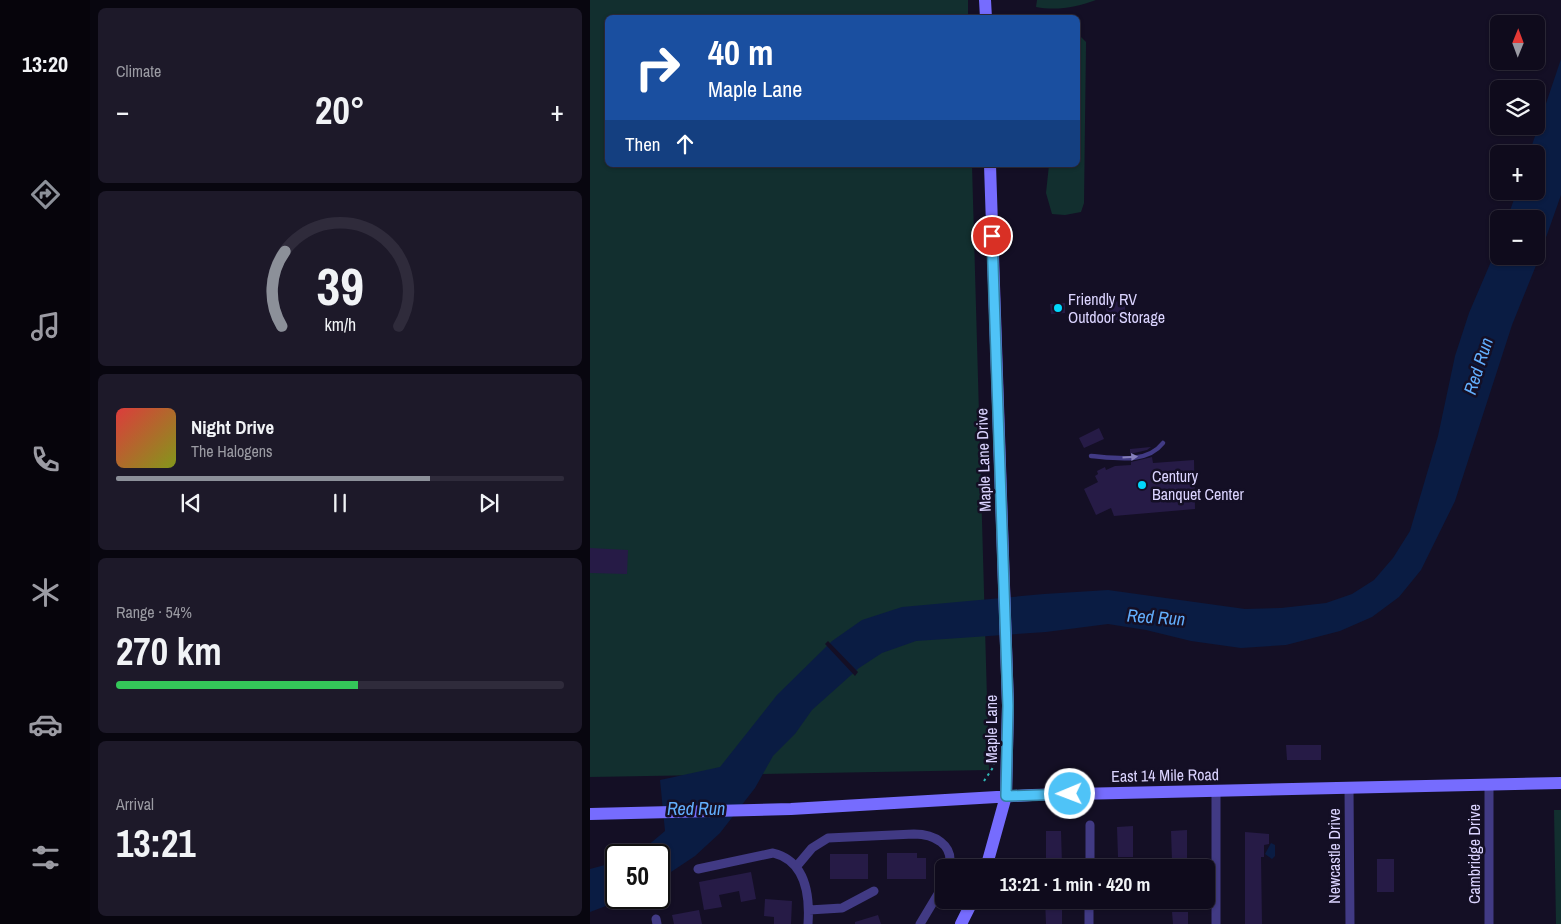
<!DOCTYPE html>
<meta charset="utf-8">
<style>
:root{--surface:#0f0b1c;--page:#1d1929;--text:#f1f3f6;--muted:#9b9ba3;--line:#2f2b3b;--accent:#8c9099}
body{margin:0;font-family:"Archivo Narrow",sans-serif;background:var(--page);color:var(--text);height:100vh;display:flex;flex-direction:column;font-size:19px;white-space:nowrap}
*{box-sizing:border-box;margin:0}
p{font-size:16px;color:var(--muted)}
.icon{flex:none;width:28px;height:28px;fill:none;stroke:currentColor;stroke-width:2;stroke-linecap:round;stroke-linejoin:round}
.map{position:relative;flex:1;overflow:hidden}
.panel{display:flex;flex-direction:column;gap:8px;padding:8px;background:#08060f;width:500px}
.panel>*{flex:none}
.top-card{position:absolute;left:15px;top:15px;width:475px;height:152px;border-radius:8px;box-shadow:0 1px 4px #0004,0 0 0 1px var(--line);background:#1a4fa0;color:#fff;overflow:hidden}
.needle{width:32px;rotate:1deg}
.buttons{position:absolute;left:900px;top:15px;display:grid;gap:10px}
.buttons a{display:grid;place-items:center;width:55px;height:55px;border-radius:8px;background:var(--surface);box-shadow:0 1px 4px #0004,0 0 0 1px var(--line);font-size:25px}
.speed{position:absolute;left:15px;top:844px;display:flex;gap:10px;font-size:25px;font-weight:700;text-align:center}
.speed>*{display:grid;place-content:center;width:65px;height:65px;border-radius:50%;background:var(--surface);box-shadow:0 1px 4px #0004,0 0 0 1px var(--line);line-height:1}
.speed .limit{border:2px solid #111;border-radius:8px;background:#fff;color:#111}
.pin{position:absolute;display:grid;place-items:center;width:42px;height:42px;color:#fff;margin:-21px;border:2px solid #fff;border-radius:50%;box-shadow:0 1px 5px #0007}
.me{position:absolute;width:55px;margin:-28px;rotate:269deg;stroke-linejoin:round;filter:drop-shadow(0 0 4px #0008)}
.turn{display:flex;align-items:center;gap:18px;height:105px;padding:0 20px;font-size:22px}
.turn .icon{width:65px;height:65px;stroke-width:2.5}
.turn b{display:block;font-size:35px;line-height:42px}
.then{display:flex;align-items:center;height:48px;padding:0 20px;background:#0003;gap:10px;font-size:19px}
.big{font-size:38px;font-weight:700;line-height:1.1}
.panel .widget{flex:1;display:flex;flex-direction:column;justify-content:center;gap:8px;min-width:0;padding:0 18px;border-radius:8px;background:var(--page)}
.panel .dial{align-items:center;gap:0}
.dial svg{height:130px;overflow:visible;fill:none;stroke:var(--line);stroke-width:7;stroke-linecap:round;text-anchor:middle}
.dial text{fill:var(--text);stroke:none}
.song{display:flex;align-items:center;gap:15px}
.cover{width:60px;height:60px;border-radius:8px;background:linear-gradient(135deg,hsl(0 70% 55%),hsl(70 70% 35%))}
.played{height:5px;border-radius:2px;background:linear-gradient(90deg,var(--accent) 70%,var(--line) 70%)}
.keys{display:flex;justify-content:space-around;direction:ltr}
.heat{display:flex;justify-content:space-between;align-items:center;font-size:28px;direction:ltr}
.charge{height:8px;border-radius:4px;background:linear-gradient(90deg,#34c759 54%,var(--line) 0)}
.trip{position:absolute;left:345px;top:859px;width:280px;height:50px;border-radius:8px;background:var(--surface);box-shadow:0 1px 4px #0004,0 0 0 1px var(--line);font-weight:700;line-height:50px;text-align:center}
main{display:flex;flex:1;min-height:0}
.menu{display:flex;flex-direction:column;width:90px;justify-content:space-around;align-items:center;background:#06040b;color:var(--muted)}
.menu .icon{width:35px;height:35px}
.menu .on{color:var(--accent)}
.menu b{font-size:22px;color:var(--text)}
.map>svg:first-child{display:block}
.green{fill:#122f2f}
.water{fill:#0a1c43}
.pier{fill:#140f25}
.building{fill:#261b46}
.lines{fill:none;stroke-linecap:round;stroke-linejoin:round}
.path{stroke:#30b6b4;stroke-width:2;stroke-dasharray:2.5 4;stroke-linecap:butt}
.lane{stroke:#413a84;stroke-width:4.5}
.street{stroke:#413a84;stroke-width:9}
.secondary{stroke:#766cfe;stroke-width:12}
.oneway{fill:#867fbb}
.route-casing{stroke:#337fa1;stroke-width:12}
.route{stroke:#4fc3f7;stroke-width:9}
.poi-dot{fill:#02d7fc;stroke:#140f25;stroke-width:2}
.labels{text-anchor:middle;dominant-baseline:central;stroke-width:5;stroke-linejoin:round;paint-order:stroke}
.poi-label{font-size:16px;fill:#dbd4ff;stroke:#140f25;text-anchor:start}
.street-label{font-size:16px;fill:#dbd4ff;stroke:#140f25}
.water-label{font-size:18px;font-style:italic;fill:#63affe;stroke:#140f25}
</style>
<main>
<nav class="menu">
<b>13:20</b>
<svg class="icon on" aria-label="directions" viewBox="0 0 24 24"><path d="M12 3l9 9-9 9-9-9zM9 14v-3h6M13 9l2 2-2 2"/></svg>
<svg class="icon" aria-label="music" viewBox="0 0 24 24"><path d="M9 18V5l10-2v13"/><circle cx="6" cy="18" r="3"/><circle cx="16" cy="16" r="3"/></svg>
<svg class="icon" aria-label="phone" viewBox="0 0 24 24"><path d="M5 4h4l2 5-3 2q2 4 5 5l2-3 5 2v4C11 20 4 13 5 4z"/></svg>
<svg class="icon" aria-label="climate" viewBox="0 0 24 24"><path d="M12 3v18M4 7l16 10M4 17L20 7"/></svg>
<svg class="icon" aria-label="car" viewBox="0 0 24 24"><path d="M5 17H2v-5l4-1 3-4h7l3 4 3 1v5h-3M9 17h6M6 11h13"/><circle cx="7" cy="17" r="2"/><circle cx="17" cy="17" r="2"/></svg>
<svg class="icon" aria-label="filters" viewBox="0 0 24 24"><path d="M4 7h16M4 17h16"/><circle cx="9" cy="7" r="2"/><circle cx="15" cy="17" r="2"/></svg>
</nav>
<section class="panel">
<div class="widget"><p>Climate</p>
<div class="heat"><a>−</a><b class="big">20°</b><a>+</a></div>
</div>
<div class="widget dial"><svg viewBox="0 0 100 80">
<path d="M14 69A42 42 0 1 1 86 69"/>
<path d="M14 69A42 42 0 0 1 16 23" stroke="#8c9099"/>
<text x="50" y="56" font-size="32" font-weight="700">39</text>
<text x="50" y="72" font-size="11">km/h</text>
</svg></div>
<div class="widget">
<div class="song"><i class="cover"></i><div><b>Night Drive</b><p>The Halogens</p></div></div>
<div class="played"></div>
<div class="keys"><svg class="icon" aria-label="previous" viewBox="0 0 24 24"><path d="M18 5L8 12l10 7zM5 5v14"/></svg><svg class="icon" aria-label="pause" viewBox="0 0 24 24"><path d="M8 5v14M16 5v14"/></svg><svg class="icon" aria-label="next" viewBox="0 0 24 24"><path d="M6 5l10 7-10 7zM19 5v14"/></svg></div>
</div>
<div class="widget"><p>Range · 54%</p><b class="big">270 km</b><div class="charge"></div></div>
<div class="widget"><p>Arrival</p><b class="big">13:21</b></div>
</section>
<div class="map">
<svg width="971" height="924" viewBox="0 0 971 924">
<rect width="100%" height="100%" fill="#140f25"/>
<!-- green -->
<path class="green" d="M 0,0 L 378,0 L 378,18 L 18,18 L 18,165 L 382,165 L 399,770 L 0,777 Z
M 447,0 L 506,0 C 487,7 467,11 446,7 Z
M 488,34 L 496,42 L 494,203 L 491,212 L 475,215 L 462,214 L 456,193 L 459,165 L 488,165 Z
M 964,810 L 971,810 L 971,924 L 966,924 Z"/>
<!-- water -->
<path class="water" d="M 971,59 L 971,195 L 947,263 L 922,325 L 865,501 L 831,570 L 809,597 L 782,617 L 750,631 L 696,645 L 651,648 L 601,641 L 556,630 L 518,624 L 456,632 L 326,641 L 292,653 L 269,668 L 222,710 L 205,734 L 183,756 L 165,788 L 130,833 L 105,856 L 69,880 L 69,855 L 41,855 L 56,847 L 75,831 L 70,780 L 130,767 L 187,695 L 242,641 L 272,620 L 312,607 L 454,594 L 518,590 L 655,609 L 691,608 L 736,603 L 762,594 L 784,580 L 803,558 L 820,531 L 848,436 L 865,356 L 879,313 L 909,243 L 909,256 L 946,256 L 946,219 L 917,219 L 927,191 L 946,191 L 946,154 L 939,154 Z
M 681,843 L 685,845 L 685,856 L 682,859 L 675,854 Z
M 26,862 L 26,898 L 37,898 L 0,912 L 0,869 Z"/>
<!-- pier -->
<path class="pier" d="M 238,641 L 268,672 L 265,676 L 235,644 Z"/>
<!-- building -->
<path class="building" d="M 535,301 L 535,320 L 517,320 L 516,302 Z
M 475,303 L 475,313 L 461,314 L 460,304 Z
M 509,428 L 514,439 L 494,448 L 489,438 Z
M 561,447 L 557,450 L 540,454 L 540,449 Z
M 562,457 L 563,463 L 604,460 L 605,509 L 524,516 L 521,508 L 506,515 L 494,489 L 508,482 L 505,476 L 508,474 L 507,471 L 515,467 L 516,470 L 525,466 L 541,465 L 541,462 Z
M 0,548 L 38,550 L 37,574 L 0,573 Z
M 696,745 L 731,745 L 731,760 L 697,760 Z
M 543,826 L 543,857 L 528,857 L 527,827 Z
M 597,830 L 597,861 L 582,861 L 581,831 Z
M 456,831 L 471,831 L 472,864 L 456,864 Z
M 655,832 L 679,834 L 679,844 L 674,845 L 674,857 L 671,857 L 672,924 L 655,924 Z
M 297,853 L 327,853 L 327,858 L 336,858 L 336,879 L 297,879 Z
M 240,854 L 278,854 L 278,879 L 240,879 Z
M 787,859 L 804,859 L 804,892 L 787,892 Z
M 161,872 L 166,899 L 151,902 L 149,891 L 129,895 L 132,907 L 114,910 L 109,882 Z
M 175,899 L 202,901 L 201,924 L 184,924 L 184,917 L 174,916 Z
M 455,900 L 472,900 L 472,924 L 456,924 Z
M 109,910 L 112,924 L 84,924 L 82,915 Z
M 582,912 L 598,912 L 598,924 L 583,924 Z
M 288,915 L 291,924 L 265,924 L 265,922 Z"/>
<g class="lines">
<!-- path -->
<path class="path" d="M 394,781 L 404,766 L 404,747"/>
<!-- lane -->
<path class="lane" d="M 501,456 C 525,458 557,464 573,443"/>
<!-- street -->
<path class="street" d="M 759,787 L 760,924
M 206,867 L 222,848 L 238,838 L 324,834 C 343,834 365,844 359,868
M 500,868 L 500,825
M 108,869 L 183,853 C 216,861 220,895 218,924
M 219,910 L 252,908 L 284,891
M 66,919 L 67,924
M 330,924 L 354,884
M 499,924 L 499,900
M 626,924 L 626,790
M 899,924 L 899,784"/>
<!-- secondary -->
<path class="secondary" d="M 395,0 L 396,18
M 0,814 L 201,809 L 442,795 L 971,783
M 396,868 L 416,796 L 418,705 L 400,165
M 371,924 L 383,900"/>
</g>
<!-- one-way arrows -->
<defs><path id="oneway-solid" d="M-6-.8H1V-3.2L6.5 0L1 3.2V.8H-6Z" transform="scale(1.25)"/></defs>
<use class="oneway" href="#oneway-solid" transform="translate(540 457) rotate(-4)"/>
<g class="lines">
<defs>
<path id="route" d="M 402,236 L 418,706 L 416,796 L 480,794"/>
</defs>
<!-- route casing -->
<use href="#route" class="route-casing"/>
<!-- route -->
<use href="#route" class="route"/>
</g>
<!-- markers -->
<g class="poi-dot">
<circle cx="468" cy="308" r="5"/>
<circle cx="552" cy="485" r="5"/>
</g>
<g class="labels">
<!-- poi labels -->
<g class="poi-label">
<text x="478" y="299">Friendly RV<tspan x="478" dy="18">Outdoor Storage</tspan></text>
<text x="562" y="476">Century<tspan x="562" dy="18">Banquet Center</tspan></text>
</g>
<!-- street labels -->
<g class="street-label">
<text transform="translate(393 460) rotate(-92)">Maple Lane Drive</text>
<text transform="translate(401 729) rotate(-90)">Maple Lane</text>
<text transform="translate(575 775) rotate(-1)">East 14 Mile Road</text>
<text transform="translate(884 854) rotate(-90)">Cambridge Drive</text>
<text transform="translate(744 856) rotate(-90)">Newcastle Drive</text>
</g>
<!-- water labels -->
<g class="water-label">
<text transform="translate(888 366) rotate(-72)">Red Run</text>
<text transform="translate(566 617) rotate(4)">Red Run</text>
<text x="106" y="808">Red Run</text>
</g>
</g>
</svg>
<div class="buttons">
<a><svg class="needle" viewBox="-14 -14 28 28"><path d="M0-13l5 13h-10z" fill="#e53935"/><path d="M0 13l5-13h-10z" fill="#9b9ba3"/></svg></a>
<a><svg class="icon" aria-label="layers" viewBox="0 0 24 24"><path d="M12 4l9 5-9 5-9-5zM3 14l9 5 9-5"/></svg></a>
<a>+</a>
<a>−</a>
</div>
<div class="speed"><div class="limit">50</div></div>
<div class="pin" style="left:402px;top:236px;background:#d93025"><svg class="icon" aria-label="arrive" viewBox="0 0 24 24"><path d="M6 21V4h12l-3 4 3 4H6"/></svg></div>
<svg class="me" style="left:480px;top:794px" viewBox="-20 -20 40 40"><circle r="17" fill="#4fc3f7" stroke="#fff" stroke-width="3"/><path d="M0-11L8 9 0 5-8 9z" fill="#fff"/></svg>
<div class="trip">13:21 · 1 min · 420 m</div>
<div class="top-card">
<div class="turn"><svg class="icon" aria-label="right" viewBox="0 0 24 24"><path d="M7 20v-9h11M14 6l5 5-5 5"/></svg><div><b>40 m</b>Maple Lane</div></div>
<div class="then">Then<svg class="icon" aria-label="ahead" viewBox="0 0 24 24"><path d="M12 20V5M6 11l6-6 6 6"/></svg></div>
</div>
</div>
</main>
